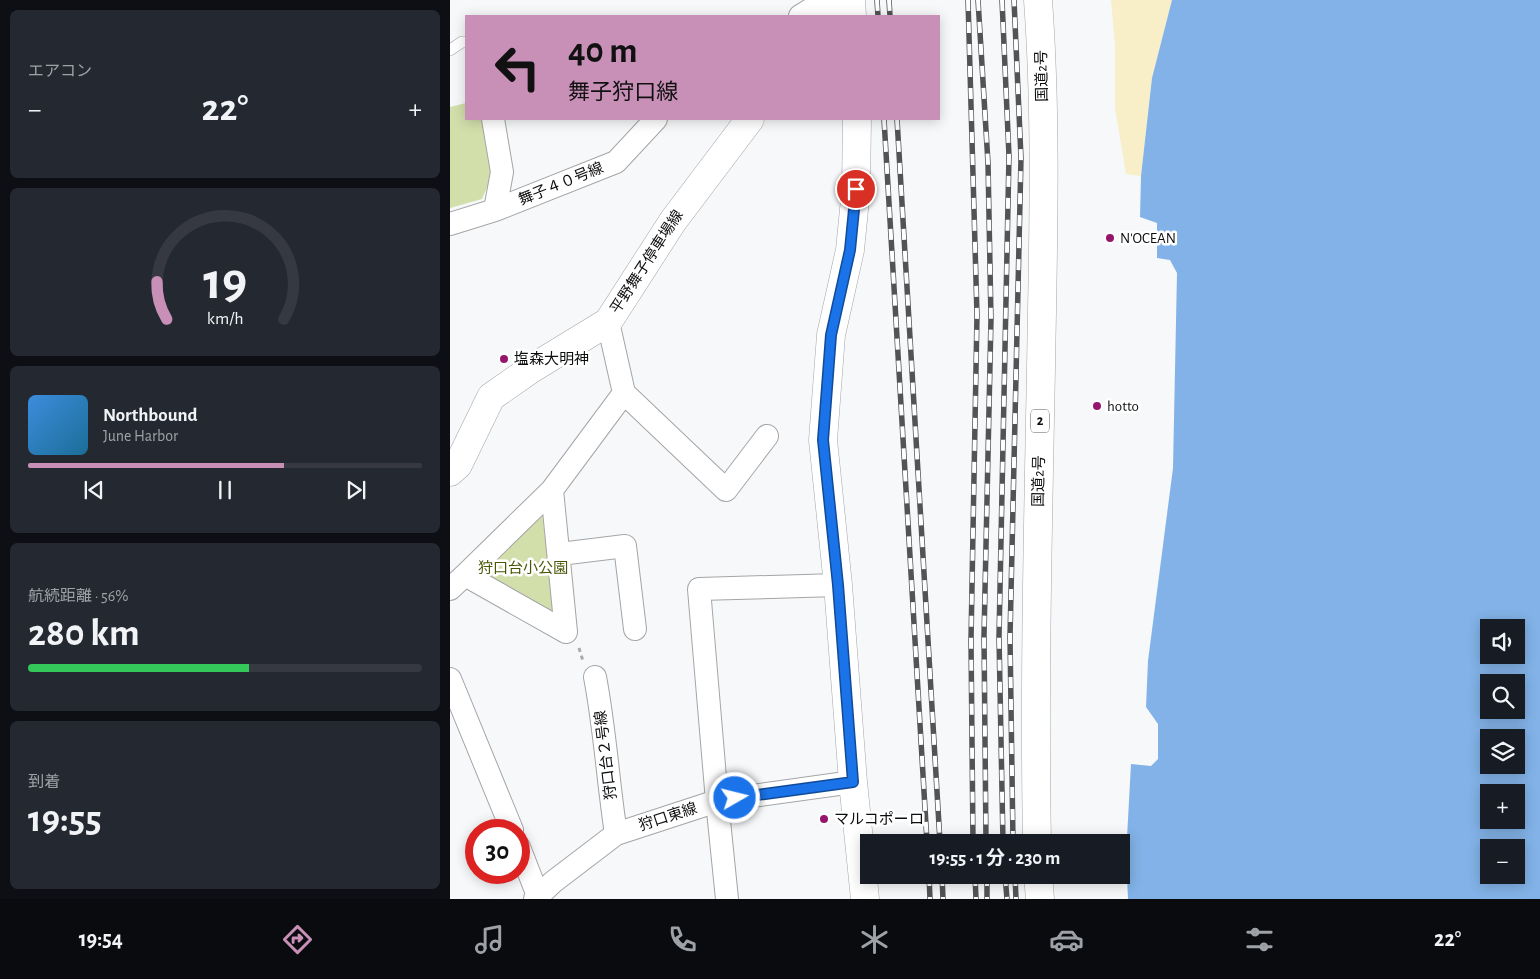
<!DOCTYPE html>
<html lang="ja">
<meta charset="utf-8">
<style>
:root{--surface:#171b24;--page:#242831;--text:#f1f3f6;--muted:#9ea1a6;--line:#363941;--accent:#c88fb7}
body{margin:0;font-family:"Alegreya Sans","Noto Sans JP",sans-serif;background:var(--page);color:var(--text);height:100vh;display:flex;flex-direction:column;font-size:19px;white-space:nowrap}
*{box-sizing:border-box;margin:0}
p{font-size:16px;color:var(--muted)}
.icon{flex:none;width:28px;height:28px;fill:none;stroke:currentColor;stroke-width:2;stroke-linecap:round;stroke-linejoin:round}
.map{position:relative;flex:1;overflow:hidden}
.details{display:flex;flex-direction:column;gap:10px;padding:10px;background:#0d0f14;width:450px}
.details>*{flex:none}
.hud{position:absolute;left:15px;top:15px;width:475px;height:105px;border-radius:0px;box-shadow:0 2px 12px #0003;background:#c88fb7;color:#111;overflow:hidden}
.controls{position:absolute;left:1030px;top:619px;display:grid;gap:10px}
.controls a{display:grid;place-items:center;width:45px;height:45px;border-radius:0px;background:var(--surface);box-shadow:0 2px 12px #0003;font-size:25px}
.speed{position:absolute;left:15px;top:819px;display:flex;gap:10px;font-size:25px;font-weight:700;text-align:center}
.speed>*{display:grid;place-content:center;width:65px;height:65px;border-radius:50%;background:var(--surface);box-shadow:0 2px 12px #0003;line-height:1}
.speed .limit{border:8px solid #d22;background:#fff;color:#111}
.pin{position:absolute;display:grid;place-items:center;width:42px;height:42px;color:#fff;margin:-21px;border:2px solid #fff;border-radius:50%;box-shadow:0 1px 5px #0007}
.me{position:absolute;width:55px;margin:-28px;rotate:82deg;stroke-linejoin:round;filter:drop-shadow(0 0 4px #0008)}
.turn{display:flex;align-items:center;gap:18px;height:105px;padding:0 20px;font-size:22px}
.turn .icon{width:65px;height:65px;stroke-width:2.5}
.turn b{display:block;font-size:35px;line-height:42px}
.big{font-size:38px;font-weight:700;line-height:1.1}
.details .card{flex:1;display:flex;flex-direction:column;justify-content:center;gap:8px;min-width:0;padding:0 18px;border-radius:8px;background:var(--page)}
.details .dial{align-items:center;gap:0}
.dial svg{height:130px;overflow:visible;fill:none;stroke:var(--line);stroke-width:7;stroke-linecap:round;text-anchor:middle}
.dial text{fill:var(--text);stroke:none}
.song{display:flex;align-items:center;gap:15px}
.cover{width:60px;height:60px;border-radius:8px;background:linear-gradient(135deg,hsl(210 70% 55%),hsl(200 70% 35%))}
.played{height:5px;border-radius:2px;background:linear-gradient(90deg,var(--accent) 65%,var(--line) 65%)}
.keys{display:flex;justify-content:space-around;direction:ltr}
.heat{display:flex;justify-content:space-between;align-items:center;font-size:28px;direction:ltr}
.charge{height:8px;border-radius:4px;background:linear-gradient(90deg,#34c759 56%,var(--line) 0)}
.trip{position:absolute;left:410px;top:834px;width:270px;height:50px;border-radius:0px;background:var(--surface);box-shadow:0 2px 12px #0003;font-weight:700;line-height:50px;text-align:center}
.tab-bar{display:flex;height:80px;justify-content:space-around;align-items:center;background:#090b0e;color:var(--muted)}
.tab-bar .icon{width:35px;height:35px}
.tab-bar .on{color:var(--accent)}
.tab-bar b{font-size:22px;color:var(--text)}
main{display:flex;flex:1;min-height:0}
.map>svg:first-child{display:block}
.green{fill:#d2dfab}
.sand{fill:#f8eec8}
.water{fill:#82b2e7;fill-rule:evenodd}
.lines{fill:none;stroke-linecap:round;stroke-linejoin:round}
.service-casing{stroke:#a4a5a7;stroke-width:12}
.minor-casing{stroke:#a4a5a7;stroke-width:24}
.tertiary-casing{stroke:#a4a5a7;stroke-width:29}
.secondary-casing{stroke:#a4a5a7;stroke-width:29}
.trunk-casing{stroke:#a4a5a7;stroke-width:29}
.path{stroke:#a9abac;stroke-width:3;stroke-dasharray:4 4;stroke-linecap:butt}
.service{stroke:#fff;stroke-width:11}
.minor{stroke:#fff;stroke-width:22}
.tertiary{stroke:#fff;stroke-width:28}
.secondary{stroke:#fff;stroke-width:28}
.trunk{stroke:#fff;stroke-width:28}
.rail-casing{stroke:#525355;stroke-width:5.5}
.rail{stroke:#fff;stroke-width:4;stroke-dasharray:11;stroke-linecap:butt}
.route-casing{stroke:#114b97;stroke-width:12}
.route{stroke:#1a73e8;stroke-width:9}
.poi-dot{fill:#96146b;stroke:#fff;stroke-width:2}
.labels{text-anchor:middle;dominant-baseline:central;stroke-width:5;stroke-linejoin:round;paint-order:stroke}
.shield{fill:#fff;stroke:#555656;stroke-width:1}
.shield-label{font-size:14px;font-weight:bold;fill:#0c0d0e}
.street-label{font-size:15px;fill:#0c0d0e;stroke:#fff}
.poi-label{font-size:15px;fill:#0c0d0e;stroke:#fff;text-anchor:start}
.park-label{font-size:15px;fill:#495605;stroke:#fff}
</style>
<main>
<section class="details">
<div class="card"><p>エアコン</p>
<div class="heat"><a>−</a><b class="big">22°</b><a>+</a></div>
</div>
<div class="card dial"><svg viewBox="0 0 100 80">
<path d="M14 69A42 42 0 1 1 86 69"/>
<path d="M14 69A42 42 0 0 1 8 46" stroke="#c88fb7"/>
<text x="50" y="56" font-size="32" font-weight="700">19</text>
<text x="50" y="72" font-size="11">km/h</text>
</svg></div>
<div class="card">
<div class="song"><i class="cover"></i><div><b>Northbound</b><p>June Harbor</p></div></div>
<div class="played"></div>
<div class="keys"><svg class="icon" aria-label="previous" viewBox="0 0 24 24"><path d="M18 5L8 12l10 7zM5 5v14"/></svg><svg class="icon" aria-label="pause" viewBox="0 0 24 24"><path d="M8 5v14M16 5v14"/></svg><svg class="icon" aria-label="next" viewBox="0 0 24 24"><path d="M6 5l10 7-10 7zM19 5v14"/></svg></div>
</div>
<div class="card"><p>航続距離 · 56%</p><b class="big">280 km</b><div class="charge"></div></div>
<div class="card"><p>到着</p><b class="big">19:55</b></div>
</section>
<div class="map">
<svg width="1090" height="899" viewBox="0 0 1090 899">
<rect width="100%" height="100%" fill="#f6f8fa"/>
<!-- green -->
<path class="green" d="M 16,103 L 16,119 L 34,119 L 44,172 L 32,199 L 0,208 L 0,107 Z
M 92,513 L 105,618 L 29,573 Z"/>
<!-- sand -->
<path class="sand" d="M 661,0 L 722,0 L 702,78 L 691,176 L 676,174 L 665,108 L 665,45 Z"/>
<!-- water -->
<path class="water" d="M 722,0 L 1090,0 L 1090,899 L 678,899 L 676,856 L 681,764 L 701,766 L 708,759 L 708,724 L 696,707 L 698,661 L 723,468 L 727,273 L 720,260 L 707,258 L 707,223 L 690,217 L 691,176 L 702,78 ZM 1039,628 L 1066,628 L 1066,655 L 1039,655 ZM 1039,682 L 1066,682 L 1066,710 L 1039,710 ZM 1039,738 L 1066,738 L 1066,765 L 1039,765 ZM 1039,792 L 1066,792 L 1066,820 L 1039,820 ZM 1039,848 L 1066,848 L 1066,875 L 1039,875 Z"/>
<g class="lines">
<defs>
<path id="service" d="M 0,50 L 12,42 L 16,42"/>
<path id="minor" d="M 350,16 L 376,0
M 43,119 L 52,172 L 45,210
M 0,224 L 45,210 L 166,162 L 206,119
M 174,393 L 276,490 L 317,436
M 102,490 L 116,632
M 110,554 L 175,546 L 185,629
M 0,589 L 15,575
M 116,632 L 15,575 L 102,490 L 174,393 L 158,322
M 145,677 C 155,729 158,782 166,834
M 0,679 L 62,830
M 69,847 L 88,896
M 85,899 L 103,882 L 166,834 L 267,801 L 403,782
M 277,899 L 267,801 L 249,589 L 388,585"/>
<path id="tertiary" d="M 401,0 L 402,16
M 407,119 L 406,189 L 400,250 L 381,335 L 373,440 L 388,585 L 403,782 L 415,899"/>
<path id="secondary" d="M 376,16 L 389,0
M 0,472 L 8,465 L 41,397 L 81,369 L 158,322 L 223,221 L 300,119"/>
<path id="trunk" d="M 587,842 C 584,684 588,526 591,368 C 593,246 597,122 588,0
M 588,875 L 590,899"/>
</defs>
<!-- service casing -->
<use href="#service" class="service-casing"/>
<!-- minor casing -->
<use href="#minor" class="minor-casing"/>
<!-- tertiary casing -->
<use href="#tertiary" class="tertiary-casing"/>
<!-- secondary casing -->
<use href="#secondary" class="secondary-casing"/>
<!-- trunk casing -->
<use href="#trunk" class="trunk-casing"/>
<!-- path -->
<path class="path" d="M 129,648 L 133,661"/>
<!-- service -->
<use href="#service" class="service"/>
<!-- minor -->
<use href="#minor" class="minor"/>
<!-- tertiary -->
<use href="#tertiary" class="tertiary"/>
<!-- secondary -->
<use href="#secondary" class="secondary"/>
<!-- trunk -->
<use href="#trunk" class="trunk"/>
<defs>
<path id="rail" d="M 427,0 L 428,16
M 439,0 L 440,16
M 518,0 L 527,315 L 521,640 L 523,842
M 528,0 L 538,163 L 541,319 L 534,636 L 536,842
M 552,0 L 559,156 L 549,637 L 553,842
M 434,119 L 477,842
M 447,119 L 490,842
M 563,842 L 560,637 L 571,158 L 564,0
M 479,875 L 480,899
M 492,875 L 493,899
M 525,875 L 526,899
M 537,875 L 537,899
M 555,875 L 557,899
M 565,875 L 566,899"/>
</defs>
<!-- rail casing -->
<use href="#rail" class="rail-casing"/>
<!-- rail -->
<use href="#rail" class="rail"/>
</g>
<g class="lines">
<defs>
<path id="route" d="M 285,798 L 403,782 L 388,585 L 373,440 L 381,335 L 400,250 L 406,189"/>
</defs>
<!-- route casing -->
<use href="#route" class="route-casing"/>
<!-- route -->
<use href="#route" class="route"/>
</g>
<!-- markers -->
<g class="poi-dot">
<circle cx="660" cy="238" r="5"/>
<circle cx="54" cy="359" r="5"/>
<circle cx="647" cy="406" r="5"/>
<circle cx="374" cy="819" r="5"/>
</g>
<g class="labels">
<!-- shield labels -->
<rect class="shield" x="581" y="409.5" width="18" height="23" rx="4"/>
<g class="shield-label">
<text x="590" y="421">2</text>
</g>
<!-- street labels -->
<g class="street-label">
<text transform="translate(592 76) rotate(-91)">国道2号</text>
<text transform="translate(111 184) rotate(-22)">舞子４０号線</text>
<text transform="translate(197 262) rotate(-57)">平野舞子停車場線</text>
<text transform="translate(589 481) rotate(-89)">国道2号</text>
<text transform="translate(156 755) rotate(-97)">狩口台２号線</text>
<text transform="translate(218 817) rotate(-18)">狩口東線</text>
</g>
<!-- poi labels -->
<g class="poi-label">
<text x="670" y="238">N'OCEAN</text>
<text x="64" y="359">塩森大明神</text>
<text x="657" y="406">hotto</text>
<text x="384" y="819">マルコポーロ</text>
</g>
<!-- park labels -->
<g class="park-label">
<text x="73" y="568">狩口台小公園</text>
</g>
</g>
</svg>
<div class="controls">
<a><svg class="icon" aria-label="sound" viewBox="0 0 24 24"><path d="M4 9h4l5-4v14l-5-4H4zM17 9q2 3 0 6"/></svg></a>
<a><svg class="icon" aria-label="search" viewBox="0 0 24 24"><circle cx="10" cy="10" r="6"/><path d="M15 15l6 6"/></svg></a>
<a><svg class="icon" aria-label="layers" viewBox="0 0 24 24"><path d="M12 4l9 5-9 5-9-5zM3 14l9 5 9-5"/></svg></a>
<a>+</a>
<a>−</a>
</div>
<div class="speed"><div class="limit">30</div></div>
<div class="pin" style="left:406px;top:189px;background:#d93025"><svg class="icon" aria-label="arrive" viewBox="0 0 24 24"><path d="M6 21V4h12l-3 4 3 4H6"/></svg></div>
<svg class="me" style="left:285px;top:798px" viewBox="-20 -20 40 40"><circle r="17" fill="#1a73e8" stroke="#fff" stroke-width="3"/><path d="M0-11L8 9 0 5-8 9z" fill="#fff"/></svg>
<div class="trip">19:55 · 1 分 · 230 m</div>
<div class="hud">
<div class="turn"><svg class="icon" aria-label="left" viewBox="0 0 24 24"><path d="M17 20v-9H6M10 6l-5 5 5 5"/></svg><div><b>40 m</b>舞子狩口線</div></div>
</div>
</div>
</main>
<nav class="tab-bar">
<b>19:54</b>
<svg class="icon on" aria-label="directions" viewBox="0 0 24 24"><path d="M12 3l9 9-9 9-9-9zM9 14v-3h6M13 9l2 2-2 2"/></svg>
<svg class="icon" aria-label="music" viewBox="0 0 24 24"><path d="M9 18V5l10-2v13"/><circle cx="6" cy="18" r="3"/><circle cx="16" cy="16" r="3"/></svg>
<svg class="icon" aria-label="phone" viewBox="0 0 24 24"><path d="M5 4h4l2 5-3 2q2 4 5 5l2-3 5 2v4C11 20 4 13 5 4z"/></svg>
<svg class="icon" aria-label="climate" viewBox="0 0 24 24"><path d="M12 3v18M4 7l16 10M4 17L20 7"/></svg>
<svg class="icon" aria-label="car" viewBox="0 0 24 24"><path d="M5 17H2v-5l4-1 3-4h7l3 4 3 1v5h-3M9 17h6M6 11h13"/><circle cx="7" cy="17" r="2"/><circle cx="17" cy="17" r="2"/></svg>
<svg class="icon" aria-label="filters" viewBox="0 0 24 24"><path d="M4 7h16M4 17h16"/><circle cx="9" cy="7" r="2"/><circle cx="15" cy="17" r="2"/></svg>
<b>22°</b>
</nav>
